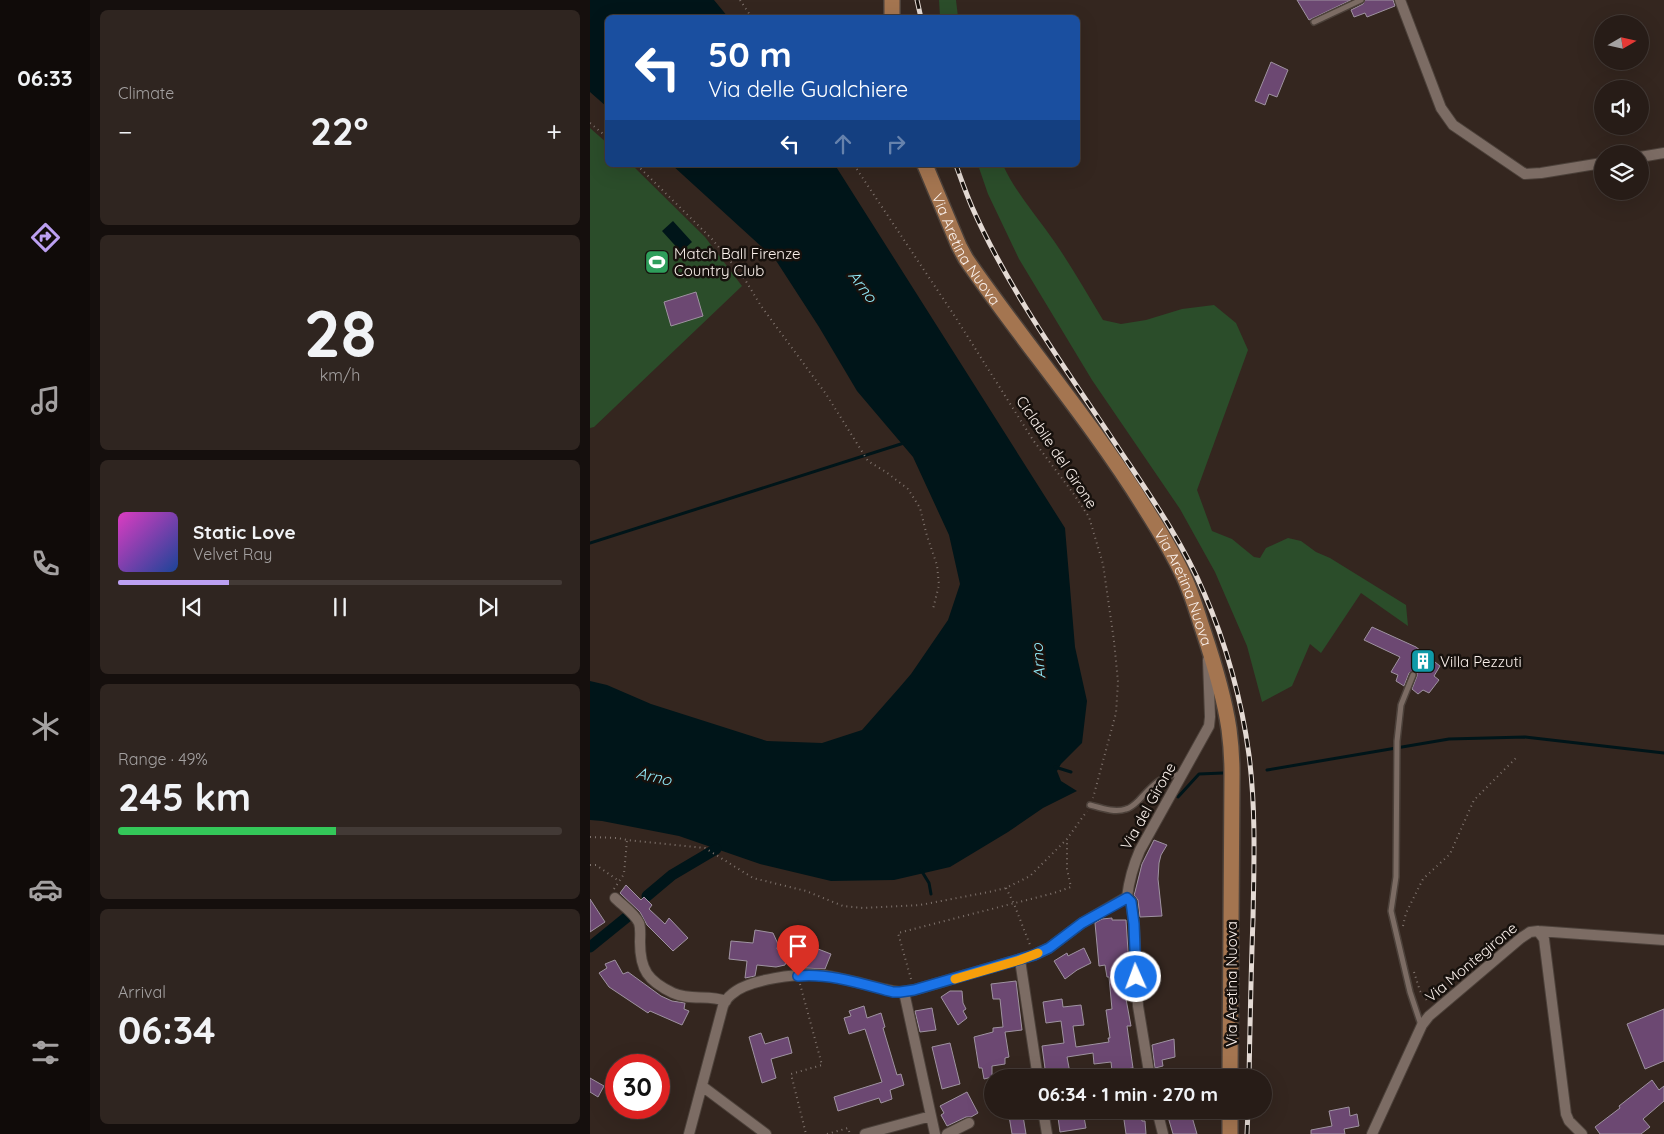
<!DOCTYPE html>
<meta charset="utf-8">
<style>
:root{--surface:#271c17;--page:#2f2520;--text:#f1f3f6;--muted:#a4a1a1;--line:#433a36;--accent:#bca0f2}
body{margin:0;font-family:Quicksand,sans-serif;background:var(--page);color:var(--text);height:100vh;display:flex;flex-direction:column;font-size:19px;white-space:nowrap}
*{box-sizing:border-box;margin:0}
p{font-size:16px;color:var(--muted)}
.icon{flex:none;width:28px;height:28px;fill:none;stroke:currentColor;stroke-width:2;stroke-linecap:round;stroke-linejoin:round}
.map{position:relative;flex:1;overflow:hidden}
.drawer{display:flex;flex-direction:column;gap:10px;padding:10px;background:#150f0d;width:500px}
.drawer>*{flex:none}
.banner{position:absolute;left:15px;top:15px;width:475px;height:152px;border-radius:8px;box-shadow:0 5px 20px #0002,0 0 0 1px var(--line);background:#1a4fa0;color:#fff;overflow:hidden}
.needle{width:32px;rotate:81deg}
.fabs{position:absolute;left:1004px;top:15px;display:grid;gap:10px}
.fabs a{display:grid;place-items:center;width:55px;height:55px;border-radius:50%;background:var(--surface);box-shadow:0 5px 20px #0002,0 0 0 1px var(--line);font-size:25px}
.speed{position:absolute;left:15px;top:1054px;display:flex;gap:10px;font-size:25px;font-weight:700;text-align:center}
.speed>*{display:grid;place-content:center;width:65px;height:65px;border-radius:50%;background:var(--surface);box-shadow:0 5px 20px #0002,0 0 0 1px var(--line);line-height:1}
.speed .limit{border:8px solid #d22;background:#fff;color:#111}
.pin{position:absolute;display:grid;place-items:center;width:42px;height:42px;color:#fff;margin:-51px -21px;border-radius:50% 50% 50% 0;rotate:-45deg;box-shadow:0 0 5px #0007}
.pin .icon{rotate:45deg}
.me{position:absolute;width:55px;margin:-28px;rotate:358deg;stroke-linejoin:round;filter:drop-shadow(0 0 4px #0008)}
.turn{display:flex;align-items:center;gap:18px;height:105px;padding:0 20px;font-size:22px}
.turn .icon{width:65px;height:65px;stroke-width:2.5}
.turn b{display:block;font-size:35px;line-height:42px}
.lanes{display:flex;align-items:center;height:48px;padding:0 20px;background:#0003;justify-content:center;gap:25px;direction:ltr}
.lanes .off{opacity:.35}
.big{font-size:38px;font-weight:700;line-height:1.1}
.drawer .tile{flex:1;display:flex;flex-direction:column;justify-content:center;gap:8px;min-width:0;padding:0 18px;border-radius:8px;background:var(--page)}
.drawer .dial{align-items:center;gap:0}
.dial b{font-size:65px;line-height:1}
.song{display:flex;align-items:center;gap:15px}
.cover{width:60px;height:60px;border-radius:8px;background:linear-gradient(135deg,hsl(310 70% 55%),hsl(220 70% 35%))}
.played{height:5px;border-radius:2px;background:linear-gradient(90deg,var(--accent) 25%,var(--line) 25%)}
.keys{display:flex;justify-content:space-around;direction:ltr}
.heat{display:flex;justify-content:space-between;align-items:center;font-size:28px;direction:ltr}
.charge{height:8px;border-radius:4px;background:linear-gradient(90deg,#34c759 49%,var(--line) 0)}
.trip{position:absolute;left:394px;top:1069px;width:288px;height:50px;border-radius:25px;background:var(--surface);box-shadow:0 5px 20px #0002,0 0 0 1px var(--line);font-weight:700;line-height:50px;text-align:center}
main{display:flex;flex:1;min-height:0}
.dock{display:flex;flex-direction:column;width:90px;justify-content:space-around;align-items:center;background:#100b09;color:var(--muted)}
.dock .icon{width:35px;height:35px}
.dock .on{color:var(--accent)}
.dock b{font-size:22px;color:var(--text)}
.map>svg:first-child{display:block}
.green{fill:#2b4d2a}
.water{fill:#001519}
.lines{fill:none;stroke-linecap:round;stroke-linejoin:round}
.stream{stroke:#001519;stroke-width:3}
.canal{stroke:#001519;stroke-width:11}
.building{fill:#6c4872;stroke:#9f93a1}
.lane-casing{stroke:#4c413a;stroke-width:8}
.street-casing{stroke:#4c413a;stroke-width:12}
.primary-casing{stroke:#4c413a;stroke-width:18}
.path{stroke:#7f736d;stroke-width:2;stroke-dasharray:1 4;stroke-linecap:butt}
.lane{stroke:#7c6c64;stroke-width:5}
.street{stroke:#7c6c64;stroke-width:10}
.primary{stroke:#a47550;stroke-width:15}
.rail-casing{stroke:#e4dad4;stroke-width:5}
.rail{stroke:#17110d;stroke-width:3;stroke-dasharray:9;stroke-linecap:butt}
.route-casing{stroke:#114b97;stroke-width:12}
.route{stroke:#1a73e8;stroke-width:9}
.slow{stroke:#f59e0b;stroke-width:9}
.labels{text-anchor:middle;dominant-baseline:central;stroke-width:5;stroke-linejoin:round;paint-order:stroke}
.street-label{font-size:15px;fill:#fbf1ec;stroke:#17110d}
.poi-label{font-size:15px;fill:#fbf1ec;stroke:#17110d;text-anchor:start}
.water-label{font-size:16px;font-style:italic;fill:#91e9f8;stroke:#17110d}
</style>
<main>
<nav class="dock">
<b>06:33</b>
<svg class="icon on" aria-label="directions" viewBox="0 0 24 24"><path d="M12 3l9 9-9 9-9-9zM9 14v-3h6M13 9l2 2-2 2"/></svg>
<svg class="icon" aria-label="music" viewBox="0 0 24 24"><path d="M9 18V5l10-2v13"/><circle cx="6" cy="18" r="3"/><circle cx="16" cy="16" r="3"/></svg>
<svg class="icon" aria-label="phone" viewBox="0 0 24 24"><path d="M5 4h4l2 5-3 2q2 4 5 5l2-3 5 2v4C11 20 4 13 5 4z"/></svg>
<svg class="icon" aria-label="climate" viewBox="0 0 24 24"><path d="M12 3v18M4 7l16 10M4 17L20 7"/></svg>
<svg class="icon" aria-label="car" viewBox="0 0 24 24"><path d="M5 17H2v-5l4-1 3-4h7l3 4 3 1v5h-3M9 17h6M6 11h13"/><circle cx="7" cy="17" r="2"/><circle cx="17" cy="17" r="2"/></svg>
<svg class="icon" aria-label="filters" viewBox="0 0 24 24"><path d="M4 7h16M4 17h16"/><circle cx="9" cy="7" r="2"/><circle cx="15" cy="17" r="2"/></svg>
</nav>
<section class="drawer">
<div class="tile"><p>Climate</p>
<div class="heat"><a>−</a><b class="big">22°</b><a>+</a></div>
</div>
<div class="tile dial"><b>28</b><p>km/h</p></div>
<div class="tile">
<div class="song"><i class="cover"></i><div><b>Static Love</b><p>Velvet Ray</p></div></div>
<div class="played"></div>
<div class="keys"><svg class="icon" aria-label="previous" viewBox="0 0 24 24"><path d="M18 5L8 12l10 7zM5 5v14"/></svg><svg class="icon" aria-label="pause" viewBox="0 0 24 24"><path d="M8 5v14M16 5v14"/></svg><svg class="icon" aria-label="next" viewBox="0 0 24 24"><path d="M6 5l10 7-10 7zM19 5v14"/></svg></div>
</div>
<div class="tile"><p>Range · 49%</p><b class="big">245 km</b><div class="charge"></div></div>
<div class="tile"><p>Arrival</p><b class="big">06:34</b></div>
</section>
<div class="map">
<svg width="1074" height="1134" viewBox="0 0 1074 1134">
<rect width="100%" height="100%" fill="#34261f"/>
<!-- green -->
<path class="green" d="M 349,0 L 366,0 L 368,17 L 350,17 Z
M 0,128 L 17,143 L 18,165 L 42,165 L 115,237 L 152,286 L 4,427 L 0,428 Z
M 388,165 L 413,165 C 425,192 447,216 464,241 C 482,267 497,294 513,320 L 531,324 L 556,320 L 592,309 L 624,305 L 646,323 L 658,350 L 607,490 L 622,531 L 642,539 L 664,557 L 670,558 L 676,548 L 698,538 L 711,541 L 726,552 L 740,558 L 816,605 L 818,626 L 771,593 L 731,653 L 720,644 L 702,686 L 672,702 L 657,646 L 625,572 L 590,509 L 502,380 L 429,259 L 398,194 Z"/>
<!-- water -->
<path class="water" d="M 0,0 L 124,0 L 138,17 L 18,18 L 17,107 L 0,92 Z
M 82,165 L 245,165 L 475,528 L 485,647 L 497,701 L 492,743 L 471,764 L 467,771 L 471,781 L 487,791 L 453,808 L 418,832 L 360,867 L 304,880 L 241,881 L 170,864 L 89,836 L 12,821 L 0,820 L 0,681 L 17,685 L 61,704 L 177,741 L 232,743 L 272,730 L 309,688 L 321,674 L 358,620 L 370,584 L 359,535 L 323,457 L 267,391 L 229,327 L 185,259 Z
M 83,221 L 102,242 L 91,252 L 72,231 Z"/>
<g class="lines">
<!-- stream -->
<path class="stream" d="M 0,543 L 314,443
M 465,767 L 481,772
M 677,770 L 859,739 L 935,737 L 1074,753
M 588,797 L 609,774 L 633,773
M 331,870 L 339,883 L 341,894"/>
<!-- canal -->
<path class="canal" d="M 57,896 L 82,875 L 126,849
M 0,947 L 37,917"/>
</g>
<!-- building -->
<path class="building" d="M 707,0 L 761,0 L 719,20 Z
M 775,0 L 803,0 L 805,6 L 777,17 L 775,13 L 764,17 L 761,10 L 773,4 Z
M 681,62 L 698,70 L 687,97 L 679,94 L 675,105 L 665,101 Z
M 106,292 L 113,316 L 81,326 L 74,302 Z
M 782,627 L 826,647 L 850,666 L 844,676 L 849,680 L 839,693 L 833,690 L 828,694 L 822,689 L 827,676 L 827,673 L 824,671 L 819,673 L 814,686 L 806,681 L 808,675 L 801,672 L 810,657 L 774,640 Z
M 564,840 L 577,845 L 571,855 L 569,863 L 568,879 L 572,916 L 550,917 L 548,900 L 544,895 L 545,892 L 552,864 Z
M 36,885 L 51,900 L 54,897 L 62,905 L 59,909 L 75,924 L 79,918 L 98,938 L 83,951 L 57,925 L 50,912 L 30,893 Z
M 0,899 L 15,922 L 0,932 Z
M 522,918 L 522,920 L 536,920 L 541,998 L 536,999 L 541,1026 L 537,1026 L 543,1068 L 522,1071 L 521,1062 L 504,1064 L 503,1053 L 477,1057 L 480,1073 L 456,1076 L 452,1046 L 474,1043 L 471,1021 L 456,1023 L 453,1002 L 472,999 L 473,1007 L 491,1005 L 494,1025 L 483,1026 L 486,1047 L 519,1042 L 518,1038 L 520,1038 L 516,1010 L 522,1009 L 519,977 L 517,977 L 515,965 L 509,966 L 505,923 L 512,919 Z
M 165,930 L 183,933 L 188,944 L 187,949 L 191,951 L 196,961 L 195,965 L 186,967 L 167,965 L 165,976 L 155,978 L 157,961 L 139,959 L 141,941 L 163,943 Z
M 210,931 L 226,936 L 223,947 L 241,954 L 235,969 L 214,968 L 207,965 L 213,945 L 207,943 Z
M 494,948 L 501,963 L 487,970 L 475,979 L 464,961 L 477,953 L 478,956 Z
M 25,960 L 33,974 L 38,972 L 71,996 L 82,1001 L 95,1003 L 94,1009 L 99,1011 L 92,1025 L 60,1011 L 58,1013 L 19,987 L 9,973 L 17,968 L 15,964 Z
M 426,981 L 432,1030 L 415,1032 L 419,1057 L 415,1058 L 415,1064 L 402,1066 L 402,1077 L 394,1079 L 392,1068 L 389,1068 L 384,1037 L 403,1032 L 403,1028 L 413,1027 L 410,999 L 403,999 L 401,984 Z
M 360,991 L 372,991 L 373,1003 L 376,1009 L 373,1011 L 377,1018 L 368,1025 L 351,997 Z
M 274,1006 L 277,1018 L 291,1013 L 295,1027 L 293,1028 L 307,1075 L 311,1074 L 314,1085 L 300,1090 L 302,1099 L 291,1103 L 289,1098 L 248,1111 L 244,1097 L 292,1082 L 275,1029 L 259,1034 L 254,1018 L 261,1016 L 259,1011 Z
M 342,1008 L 346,1030 L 330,1032 L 325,1011 Z
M 1074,1009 L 1074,1061 L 1055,1069 L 1037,1024 Z
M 171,1033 L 175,1044 L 198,1037 L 202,1053 L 181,1059 L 186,1078 L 172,1083 L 159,1037 Z
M 584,1039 L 585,1057 L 572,1060 L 573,1066 L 565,1068 L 562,1045 Z
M 360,1043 L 370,1084 L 352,1089 L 342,1047 Z
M 0,1078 L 14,1086 L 8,1097 L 0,1092 Z
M 1062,1080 L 1069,1090 L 1074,1086 L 1074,1101 L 1053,1119 L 1060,1127 L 1051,1134 L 1010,1134 L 1005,1127 L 1030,1108 L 1029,1106 Z
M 377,1092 L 388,1113 L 381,1117 L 376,1117 L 357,1126 L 351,1115 L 354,1113 L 350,1106 Z
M 759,1107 L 760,1116 L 767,1114 L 769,1126 L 754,1129 L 755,1134 L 721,1134 L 721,1130 L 742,1126 L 739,1111 Z
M 418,1110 L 432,1110 L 436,1134 L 422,1134 Z
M 467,1110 L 488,1110 L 489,1118 L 494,1117 L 496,1128 L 470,1132 Z
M 576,1110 L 600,1110 L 607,1134 L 583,1134 Z
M 550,1111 L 552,1121 L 555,1121 L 556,1134 L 536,1134 L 533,1113 Z"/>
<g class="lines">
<defs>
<path id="lane" d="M 724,22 L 771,0
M 823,675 L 811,705 L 807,741 L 806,877 L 801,911 L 820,992 L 831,1025
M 500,805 C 511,808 525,813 536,809 C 541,808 545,804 549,800 C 561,787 572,773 591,775"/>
<path id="street" d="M 810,0 L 851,108 L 863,125 L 935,174 L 951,173 L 1012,163
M 1050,157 L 1074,153
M 25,898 C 32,905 45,914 49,923 C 51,929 50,936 50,942 C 50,970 58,981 83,993 C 100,1001 119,994 136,1001
M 948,931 L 954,939 L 976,1114 L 979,1121 L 992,1134
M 430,960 L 448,1078
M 314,992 L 345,1134
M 560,1078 L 548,1006 L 544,924 L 541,901 L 537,897 C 539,881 543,866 550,850 L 619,726 L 620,717 L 618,660
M 112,1086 L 176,1134
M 453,1110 L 457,1134
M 567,1110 L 573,1134
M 99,1134 L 133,1006 C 135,1001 138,997 142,994 C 158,979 210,973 231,975 C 255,978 279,986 303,991 L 310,992 L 324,990 L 444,955 L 459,948 L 492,923 L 537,897
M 275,1134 L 341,1116
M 357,1134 L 379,1123
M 782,1134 L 832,1025 L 839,1016 L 931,938 L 940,932 L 948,931 L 1074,940"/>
<g id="primary">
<path d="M 302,0 L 302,18"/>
<path id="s1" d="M 335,165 L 369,246 L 376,259 C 434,343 501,421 555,508 C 569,530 583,553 594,577 C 602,594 607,612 613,630 C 624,663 634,695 639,729 C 641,744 642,759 642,774 L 640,1078"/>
<path d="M 640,1134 L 640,1110"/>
</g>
</defs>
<!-- lane casing -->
<use href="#lane" class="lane-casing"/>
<!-- street casing -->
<use href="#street" class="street-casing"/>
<!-- primary casing -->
<use href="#primary" class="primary-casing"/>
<!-- path -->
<path class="path" d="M 150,0 L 162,18
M 0,123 L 18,138
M 47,165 L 122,239 L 154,278 L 171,306 L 236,394 L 278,461 L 296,472 L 318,489 L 330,508 L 337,536 L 347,565 L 349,585 L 343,609
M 264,165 L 364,315 L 443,440 L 483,493 L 499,517 L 513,564 L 524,641 L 528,682 L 526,713 L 503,798
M 0,837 L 28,838 L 37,840
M 0,865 L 6,865 L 29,881
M 416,888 L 424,904 L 440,945
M 24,889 L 34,874 L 37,840 L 115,848 L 163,878 L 216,891 L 253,906 L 273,908 L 330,905 L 399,892 L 416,888 L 440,876 L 477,839 L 497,811
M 813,926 L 816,913 L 833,879 L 860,854 L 884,800 L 928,756
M 824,972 L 830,991 L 839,1003
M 321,979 L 308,933 L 464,893 L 481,887 L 477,869 L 477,839
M 210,984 L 232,1065 L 201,1074 L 216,1134
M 237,1134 L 258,1128 L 260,1134"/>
<!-- lane -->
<use href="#lane" class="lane"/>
<!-- street -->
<use href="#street" class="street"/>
<!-- primary -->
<use href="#primary" class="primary"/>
<defs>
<path id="rail" d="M 327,0 L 331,18
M 366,165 C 371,179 376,193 382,207 C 420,293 479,373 531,452 C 561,497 593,543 614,593 C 636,643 652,702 659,755 C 666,810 664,864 663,919 C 661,972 660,1025 659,1078
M 657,1134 L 658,1110"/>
</defs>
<!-- rail casing -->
<use href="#rail" class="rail-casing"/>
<!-- rail -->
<use href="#rail" class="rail"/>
</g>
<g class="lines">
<defs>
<path id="route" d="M 208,976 C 240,973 272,984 303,992 L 310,992 L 324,990 L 444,955 L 459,948 L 492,923 L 537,898 L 541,902 L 544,924 L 546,977"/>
</defs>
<!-- route casing -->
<use href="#route" class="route-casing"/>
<!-- route -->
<use href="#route" class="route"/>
<!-- slow -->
<path class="slow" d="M 365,979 L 430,960 L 448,953"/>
</g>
<!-- icons -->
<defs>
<symbol id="stadium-square" viewBox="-11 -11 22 22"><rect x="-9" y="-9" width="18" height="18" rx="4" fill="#2e9e5b" stroke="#17110d"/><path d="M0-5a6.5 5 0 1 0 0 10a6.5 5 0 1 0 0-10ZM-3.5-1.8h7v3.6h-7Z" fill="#fff"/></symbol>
<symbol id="building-square" viewBox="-11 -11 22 22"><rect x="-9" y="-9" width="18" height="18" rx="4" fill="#0f9aa8" stroke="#17110d"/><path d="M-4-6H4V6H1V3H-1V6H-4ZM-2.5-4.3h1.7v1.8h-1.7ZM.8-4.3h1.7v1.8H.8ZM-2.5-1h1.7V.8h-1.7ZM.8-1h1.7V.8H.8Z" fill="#fff"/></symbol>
</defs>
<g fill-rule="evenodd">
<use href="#stadium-square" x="53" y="248" width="28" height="28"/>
<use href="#building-square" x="819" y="647" width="28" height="28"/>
</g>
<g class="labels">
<!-- street labels -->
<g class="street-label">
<text stroke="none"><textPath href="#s1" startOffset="94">Via Aretina Nuova</textPath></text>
<text transform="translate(467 452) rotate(56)">Ciclabile del Girone</text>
<text stroke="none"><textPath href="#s1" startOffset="498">Via Aretina Nuova</textPath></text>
<text transform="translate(558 806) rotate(-61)">Via del Girone</text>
<text transform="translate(881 962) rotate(-40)">Via Montegirone</text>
<text transform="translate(641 984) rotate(-90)">Via Aretina Nuova</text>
</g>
<!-- poi labels -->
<g class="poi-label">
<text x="84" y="253">Match Ball Firenze<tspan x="84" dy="17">Country Club</tspan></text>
<text x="850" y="661">Villa Pezzuti</text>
</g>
<!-- water labels -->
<g class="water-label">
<text transform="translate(273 286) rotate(53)">Arno</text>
<text transform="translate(448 661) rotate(-95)">Arno</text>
<text transform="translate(64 776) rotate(13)">Arno</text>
</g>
</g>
</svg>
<div class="fabs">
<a><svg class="needle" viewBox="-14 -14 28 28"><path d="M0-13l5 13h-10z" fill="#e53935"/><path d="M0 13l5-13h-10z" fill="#a4a1a1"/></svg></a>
<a><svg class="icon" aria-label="sound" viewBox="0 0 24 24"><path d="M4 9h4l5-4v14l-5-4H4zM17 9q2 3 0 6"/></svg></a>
<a><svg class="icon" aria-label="layers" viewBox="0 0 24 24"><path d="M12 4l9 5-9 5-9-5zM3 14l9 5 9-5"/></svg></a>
</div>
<div class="speed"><div class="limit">30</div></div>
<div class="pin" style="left:208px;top:976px;background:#d93025"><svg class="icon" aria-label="arrive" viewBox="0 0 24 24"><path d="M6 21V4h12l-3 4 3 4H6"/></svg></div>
<svg class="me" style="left:546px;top:977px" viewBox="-20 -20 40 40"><circle r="17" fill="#1a73e8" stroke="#fff" stroke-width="3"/><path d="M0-11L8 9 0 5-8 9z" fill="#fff"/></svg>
<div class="trip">06:34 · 1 min · 270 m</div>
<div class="banner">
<div class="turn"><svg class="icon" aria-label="left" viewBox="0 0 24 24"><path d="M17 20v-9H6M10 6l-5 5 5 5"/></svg><div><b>50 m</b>Via delle Gualchiere</div></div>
<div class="lanes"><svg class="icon" aria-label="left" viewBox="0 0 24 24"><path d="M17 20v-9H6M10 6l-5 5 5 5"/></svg><svg class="icon off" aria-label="ahead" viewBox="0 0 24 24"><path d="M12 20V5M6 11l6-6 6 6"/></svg><svg class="icon off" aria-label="right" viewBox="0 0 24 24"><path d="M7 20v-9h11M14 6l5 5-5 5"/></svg></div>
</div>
</div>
</main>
